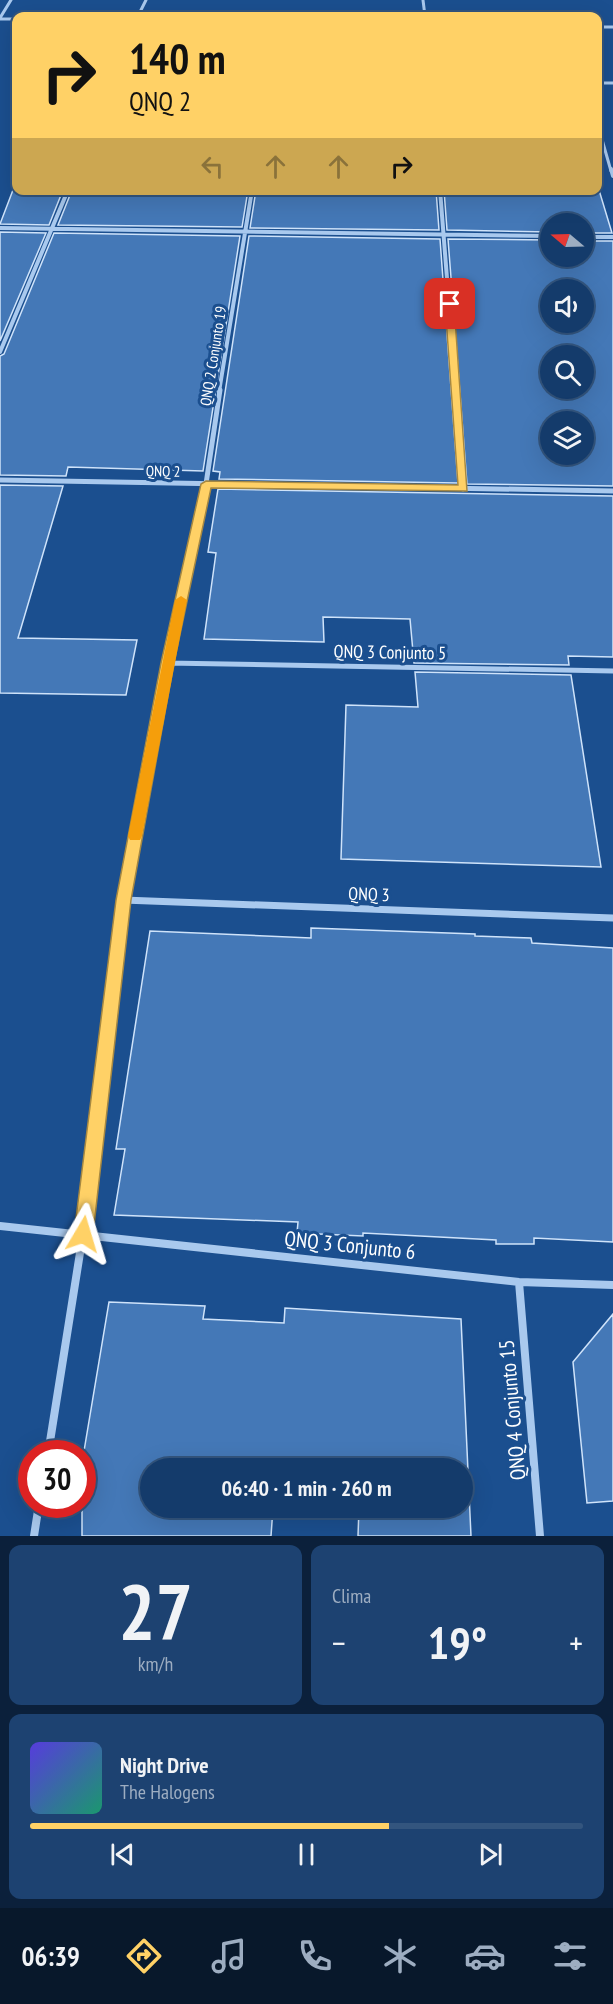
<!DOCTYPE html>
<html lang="pt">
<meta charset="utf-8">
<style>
:root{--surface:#143b6b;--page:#1d4271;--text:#f1f3f6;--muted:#9dadc1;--line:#33557e;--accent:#ffd166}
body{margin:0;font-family:"PT Sans Narrow",sans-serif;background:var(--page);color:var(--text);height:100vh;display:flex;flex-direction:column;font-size:22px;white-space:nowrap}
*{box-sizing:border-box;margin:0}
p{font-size:20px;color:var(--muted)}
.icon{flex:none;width:33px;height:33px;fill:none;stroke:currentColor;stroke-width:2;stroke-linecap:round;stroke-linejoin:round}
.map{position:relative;height:1536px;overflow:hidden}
.drawer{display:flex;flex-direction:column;gap:9px;padding:9px;background:#0b203b;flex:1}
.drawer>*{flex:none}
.guide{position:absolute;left:12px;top:12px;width:590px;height:183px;border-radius:12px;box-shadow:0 6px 24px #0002,0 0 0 2px var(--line);background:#ffd166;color:#111;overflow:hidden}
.needle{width:39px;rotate:289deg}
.buttons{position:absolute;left:540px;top:213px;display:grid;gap:12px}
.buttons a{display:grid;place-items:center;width:54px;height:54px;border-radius:50%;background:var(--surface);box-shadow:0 6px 24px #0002,0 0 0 2px var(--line);font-size:30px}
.speed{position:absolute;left:18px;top:1440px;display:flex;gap:12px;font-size:30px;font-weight:700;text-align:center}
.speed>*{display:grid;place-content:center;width:78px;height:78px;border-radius:50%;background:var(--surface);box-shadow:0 6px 24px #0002,0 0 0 2px var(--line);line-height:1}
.speed .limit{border:9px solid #d22;background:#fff;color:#111}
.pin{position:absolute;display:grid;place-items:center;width:51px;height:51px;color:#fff;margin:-26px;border-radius:12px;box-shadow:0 3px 9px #0006}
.me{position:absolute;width:66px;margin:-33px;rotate:7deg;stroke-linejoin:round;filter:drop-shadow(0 0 4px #0008)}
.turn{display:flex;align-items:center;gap:21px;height:126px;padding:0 18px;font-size:27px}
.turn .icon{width:78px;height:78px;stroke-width:2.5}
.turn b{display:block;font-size:42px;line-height:51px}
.lanes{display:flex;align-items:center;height:57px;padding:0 18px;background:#0003;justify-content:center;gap:30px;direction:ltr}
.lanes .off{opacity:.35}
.big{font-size:45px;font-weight:700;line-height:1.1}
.drawer .tile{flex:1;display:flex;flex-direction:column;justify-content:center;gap:9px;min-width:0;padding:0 21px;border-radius:12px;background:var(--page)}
.drawer .dial{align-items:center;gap:0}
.dial b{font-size:78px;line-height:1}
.song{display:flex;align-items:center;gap:18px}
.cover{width:72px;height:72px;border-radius:9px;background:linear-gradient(135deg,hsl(250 70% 55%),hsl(160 70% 35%))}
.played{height:6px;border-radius:3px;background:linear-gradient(90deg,var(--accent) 65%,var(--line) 65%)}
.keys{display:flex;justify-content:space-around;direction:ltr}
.heat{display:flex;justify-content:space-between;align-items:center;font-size:33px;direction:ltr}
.drawer .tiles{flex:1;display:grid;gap:9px;grid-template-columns:1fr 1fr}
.tile:last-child{grid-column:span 2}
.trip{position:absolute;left:140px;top:1458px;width:333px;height:60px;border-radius:30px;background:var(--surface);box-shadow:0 6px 24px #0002,0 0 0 2px var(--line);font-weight:700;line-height:60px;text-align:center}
.tabs{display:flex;height:96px;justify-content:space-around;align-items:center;background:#08182b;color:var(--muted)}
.tabs .icon{width:42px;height:42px}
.tabs .selected{color:var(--accent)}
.tabs b{font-size:27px;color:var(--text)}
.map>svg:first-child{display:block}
.building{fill:#4478b7;stroke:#cfe3fa;stroke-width:1.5;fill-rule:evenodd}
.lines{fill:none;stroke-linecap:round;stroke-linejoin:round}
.minor-far4{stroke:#a9c9ee;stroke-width:3}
.minor-far3{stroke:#a9c9ee;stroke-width:4}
.minor-far2{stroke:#a9c9ee;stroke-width:5}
.minor-far1{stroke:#a9c9ee;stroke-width:7}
.minor{stroke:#a9c9ee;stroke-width:8}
.route{fill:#ffd166;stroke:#a68842;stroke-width:1.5}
.slow{fill:#f59e0b}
.labels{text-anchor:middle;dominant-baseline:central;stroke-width:6;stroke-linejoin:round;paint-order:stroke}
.far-street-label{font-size:15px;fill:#fff;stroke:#1b4f8f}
.street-label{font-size:18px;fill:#fff;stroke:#1b4f8f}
.near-street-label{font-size:21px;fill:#fff;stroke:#1b4f8f}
</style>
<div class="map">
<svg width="613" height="1536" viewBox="0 0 613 1536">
<rect width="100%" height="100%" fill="#1b4f8f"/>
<!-- building -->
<path class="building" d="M 13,190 L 63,190 L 49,225 L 0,224 Z
M 72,190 L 248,190 L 242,227 L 58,225 Z
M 256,190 L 436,190 L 439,230 L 250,228 Z
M 444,190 L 599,190 L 612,233 L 584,233 L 584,224 L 550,224 L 550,232 L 447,230 Z
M 0,232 L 46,233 L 0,341 Z
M 54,233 L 240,236 L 203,471 L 68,467 L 66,476 L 0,475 L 0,356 L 4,354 Z
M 249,236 L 440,239 L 458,483 L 219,479 L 220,472 L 213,471 Z
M 448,239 L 550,240 L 550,256 L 584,256 L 584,241 L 613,241 L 613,486 L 467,484 ZM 550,290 L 584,290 L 584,322 L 550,322 ZM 550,356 L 584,356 L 584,388 L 550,388 ZM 550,422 L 584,422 L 584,454 L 550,454 Z
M 0,485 L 63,486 L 18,638 L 137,640 L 126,695 L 0,693 Z
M 218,489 L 613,496 L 613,657 L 568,656 L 569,665 L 414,663 L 410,619 L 323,617 L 324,642 L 204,639 L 216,553 L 208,552 Z
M 415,672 L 571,675 L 601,867 L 341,859 L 346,705 L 418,707 Z
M 311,928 L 475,934 L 475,936 L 531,938 L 532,943 L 613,948 L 613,1242 L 534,1238 L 534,1244 L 496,1244 L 496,1240 L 363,1233 L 363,1236 L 297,1233 L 298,1222 L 114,1215 L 125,1149 L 116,1149 L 150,931 L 311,938 Z
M 109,1302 L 205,1306 L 203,1319 L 284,1323 L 285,1308 L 461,1319 L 471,1536 L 358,1536 L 359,1508 L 462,1508 L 462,1468 L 360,1468 L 360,1462 L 276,1461 L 275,1468 L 150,1468 L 150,1508 L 273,1508 L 271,1536 L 82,1536 L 82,1463 Z
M 613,1314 L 613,1501 L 587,1503 L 573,1362 Z"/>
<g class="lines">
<!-- minor-far4 -->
<path class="minor-far4" d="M 423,0 L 425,16
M 138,16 L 146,0
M 0,18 L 11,0
M 0,19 L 16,19
M 597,27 L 613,27
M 597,83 L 613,83
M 597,122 L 611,171"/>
<!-- minor-far3 -->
<path class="minor-far3" d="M 611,169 L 613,176
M 440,190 L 456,392
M 0,228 L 550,236
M 584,237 L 613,237
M 0,352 L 68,190
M 219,392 L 252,190"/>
<!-- minor-far2 -->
<path class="minor-far2" d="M 455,390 L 463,489
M 0,480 L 613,491
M 167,663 L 613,671
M 164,679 L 206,484 L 220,390"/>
<!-- minor-far1 -->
<path class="minor-far1" d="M 123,900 L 613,918
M 105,1052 L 123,900 L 164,677"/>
<!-- minor -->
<path class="minor" d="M 0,1226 L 519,1282 L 613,1285
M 519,1282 L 540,1536
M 48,1454 L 83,1234 L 105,1051
M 34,1536 L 39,1504"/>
</g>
<!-- route -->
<path class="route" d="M 450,301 L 454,304 L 467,491 L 211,488 L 174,663 L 131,900 L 93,1234 L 90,1240 L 83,1243 L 77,1240 L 74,1234 L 116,900 L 161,663 L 201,484 L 206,481 L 458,485 L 445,304 Z"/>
<!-- slow -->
<path class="slow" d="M 181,596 L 187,600 L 142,836 L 140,840 L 130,840 L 128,836 L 175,600 Z"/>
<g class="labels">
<!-- far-street labels -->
<g class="far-street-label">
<text transform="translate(213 356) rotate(-81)">QNQ 2 Conjunto 19</text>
<text transform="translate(163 471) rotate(1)">QNQ 2</text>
</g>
<!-- street labels -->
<g class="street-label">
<text transform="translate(390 652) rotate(1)">QNQ 3 Conjunto 5</text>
<text transform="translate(369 894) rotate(2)">QNQ 3</text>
</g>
<!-- near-street labels -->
<g class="near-street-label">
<text transform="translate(350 1245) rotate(6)">QNQ 3 Conjunto 6</text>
<text transform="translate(512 1410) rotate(-95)">QNQ 4 Conjunto 15</text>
</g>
</g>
</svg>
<div class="buttons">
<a><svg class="needle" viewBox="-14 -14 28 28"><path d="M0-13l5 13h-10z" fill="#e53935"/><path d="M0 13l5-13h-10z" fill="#9dadc1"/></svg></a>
<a><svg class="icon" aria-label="sound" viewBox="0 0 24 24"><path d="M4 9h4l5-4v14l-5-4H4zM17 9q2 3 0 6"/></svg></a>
<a><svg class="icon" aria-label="search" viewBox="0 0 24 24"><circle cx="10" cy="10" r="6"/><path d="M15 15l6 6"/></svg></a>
<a><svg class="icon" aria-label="layers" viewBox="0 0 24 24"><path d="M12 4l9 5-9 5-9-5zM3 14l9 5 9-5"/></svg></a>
</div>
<div class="speed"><div class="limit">30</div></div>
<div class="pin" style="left:450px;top:304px;background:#d93025"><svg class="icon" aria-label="arrive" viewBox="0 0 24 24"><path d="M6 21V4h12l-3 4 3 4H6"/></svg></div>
<svg class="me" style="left:83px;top:1234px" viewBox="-20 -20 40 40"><path d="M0-17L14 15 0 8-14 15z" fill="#ffd166" stroke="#fff" stroke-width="4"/></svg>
<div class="trip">06:40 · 1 min · 260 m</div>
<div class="guide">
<div class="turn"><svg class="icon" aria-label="right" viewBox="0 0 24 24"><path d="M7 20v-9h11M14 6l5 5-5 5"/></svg><div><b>140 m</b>QNQ 2</div></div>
<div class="lanes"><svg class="icon off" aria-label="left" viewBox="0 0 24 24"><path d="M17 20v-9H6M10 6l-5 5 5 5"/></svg><svg class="icon off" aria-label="ahead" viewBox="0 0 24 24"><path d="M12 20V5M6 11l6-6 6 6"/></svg><svg class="icon off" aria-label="ahead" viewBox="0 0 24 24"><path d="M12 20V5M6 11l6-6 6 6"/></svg><svg class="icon" aria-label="right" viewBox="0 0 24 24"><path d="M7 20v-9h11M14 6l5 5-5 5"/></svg></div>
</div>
</div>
<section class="drawer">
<div class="tiles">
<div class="tile dial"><b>27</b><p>km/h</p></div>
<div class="tile"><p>Clima</p>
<div class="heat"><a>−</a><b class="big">19°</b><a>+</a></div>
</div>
<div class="tile">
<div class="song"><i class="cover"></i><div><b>Night Drive</b><p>The Halogens</p></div></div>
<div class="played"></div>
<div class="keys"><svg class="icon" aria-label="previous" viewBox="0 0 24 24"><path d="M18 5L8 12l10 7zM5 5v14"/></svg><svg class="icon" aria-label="pause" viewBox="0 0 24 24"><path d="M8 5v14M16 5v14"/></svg><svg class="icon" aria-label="next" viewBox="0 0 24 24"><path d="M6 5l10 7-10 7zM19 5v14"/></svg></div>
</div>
</div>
</section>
<nav class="tabs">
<b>06:39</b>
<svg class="icon selected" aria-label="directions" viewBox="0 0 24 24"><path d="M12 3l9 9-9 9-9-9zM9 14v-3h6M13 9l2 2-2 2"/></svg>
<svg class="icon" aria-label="music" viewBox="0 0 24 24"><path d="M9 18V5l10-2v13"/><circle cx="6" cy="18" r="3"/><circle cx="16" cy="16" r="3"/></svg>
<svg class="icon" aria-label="phone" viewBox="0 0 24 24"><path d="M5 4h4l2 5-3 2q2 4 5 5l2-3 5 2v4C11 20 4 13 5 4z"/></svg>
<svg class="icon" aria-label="climate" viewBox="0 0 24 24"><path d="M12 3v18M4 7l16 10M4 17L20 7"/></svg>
<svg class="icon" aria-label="car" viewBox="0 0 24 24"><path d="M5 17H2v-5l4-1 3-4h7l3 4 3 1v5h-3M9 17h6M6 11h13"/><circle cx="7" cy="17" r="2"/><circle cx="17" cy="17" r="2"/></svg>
<svg class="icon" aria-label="filters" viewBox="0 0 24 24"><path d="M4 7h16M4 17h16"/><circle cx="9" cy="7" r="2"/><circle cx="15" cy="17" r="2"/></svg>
</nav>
